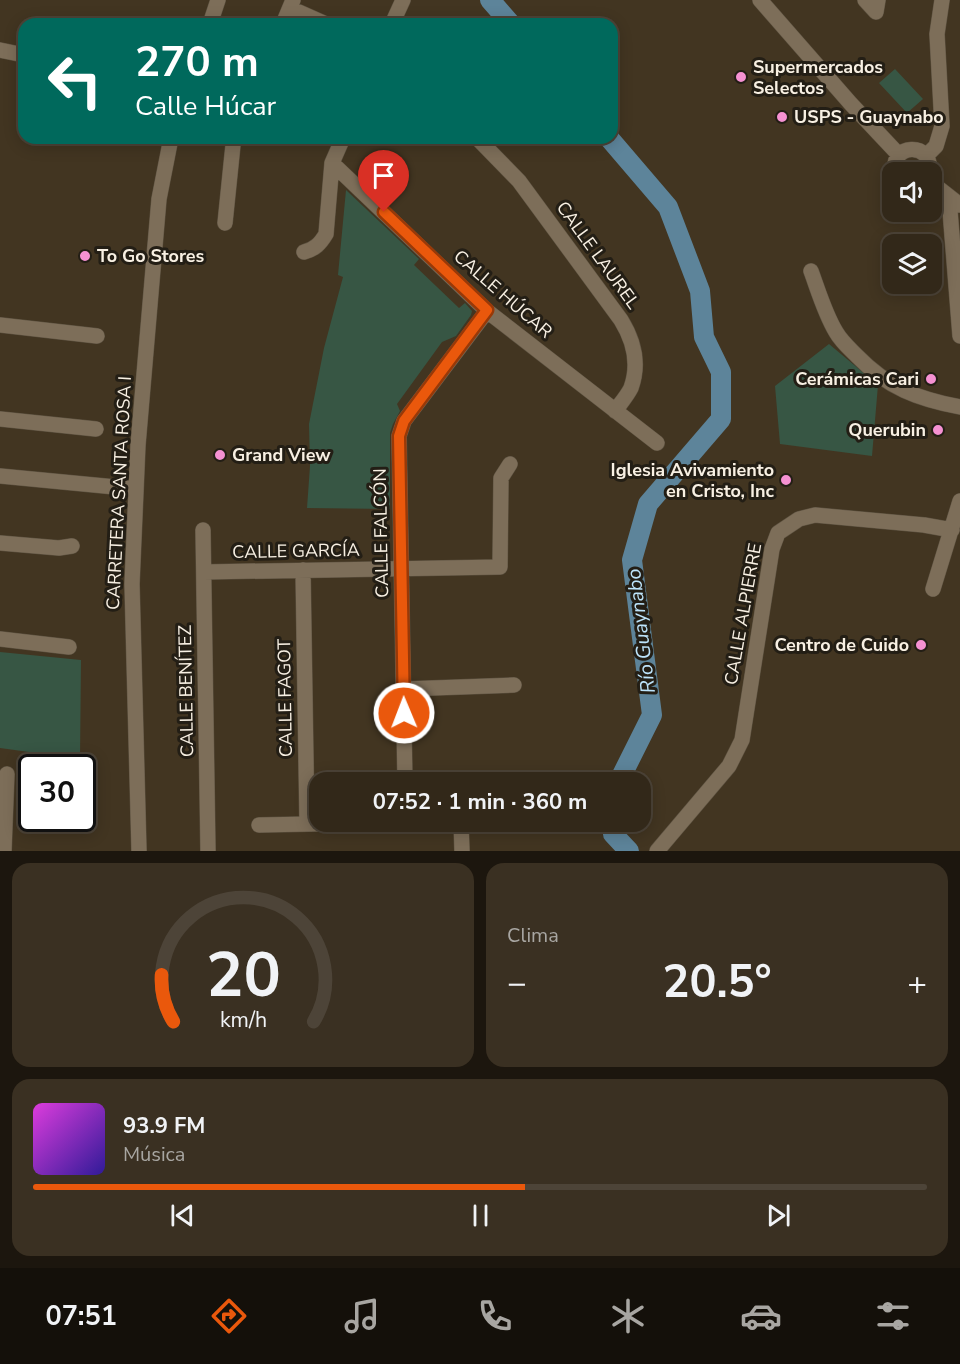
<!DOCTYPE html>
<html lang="es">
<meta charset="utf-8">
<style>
:root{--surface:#322819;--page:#3a3022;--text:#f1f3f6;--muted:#a8a6a2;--line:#4d4438;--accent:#ea580c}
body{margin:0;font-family:"Nunito Sans",sans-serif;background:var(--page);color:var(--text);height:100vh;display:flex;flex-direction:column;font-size:22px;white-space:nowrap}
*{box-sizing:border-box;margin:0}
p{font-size:20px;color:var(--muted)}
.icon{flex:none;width:33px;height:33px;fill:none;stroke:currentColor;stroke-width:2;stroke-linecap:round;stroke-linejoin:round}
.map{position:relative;height:851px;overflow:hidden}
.drawer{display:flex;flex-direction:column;gap:12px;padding:12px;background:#1c160e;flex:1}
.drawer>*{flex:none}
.hud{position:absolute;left:18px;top:18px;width:600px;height:126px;border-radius:18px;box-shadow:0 3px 15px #0003,0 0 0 2px var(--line);background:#00695c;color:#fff;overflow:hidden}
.tools{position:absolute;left:882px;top:162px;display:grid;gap:12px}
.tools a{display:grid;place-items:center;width:60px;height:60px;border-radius:12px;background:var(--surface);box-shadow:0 3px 15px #0003,0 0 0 2px var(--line);font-size:30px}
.speed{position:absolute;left:18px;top:754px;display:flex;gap:12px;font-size:30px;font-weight:700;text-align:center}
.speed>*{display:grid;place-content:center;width:78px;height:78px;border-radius:50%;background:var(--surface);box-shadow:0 3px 15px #0003,0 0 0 2px var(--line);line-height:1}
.speed .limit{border:3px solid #111;border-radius:9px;background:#fff;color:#111}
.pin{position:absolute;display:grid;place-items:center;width:51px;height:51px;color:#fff;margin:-62px -26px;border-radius:50% 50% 50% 0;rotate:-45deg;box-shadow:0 0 6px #0007}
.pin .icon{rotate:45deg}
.me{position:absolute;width:66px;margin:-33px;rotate:359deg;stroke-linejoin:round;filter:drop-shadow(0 0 4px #0008)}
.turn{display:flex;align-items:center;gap:21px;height:126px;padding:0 18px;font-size:27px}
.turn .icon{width:78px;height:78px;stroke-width:2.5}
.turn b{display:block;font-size:42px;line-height:51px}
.big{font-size:45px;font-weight:700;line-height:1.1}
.drawer .card{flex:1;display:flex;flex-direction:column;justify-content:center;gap:9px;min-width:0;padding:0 21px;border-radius:18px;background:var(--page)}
.drawer .dial{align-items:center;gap:0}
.dial svg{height:156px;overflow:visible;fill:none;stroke:var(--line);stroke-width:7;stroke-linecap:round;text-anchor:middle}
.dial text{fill:var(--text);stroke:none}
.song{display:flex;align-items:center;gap:18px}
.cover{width:72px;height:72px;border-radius:9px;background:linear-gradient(135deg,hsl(300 70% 55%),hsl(250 70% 35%))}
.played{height:6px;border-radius:3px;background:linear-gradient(90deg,var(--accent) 55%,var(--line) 55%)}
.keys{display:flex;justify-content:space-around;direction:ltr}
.heat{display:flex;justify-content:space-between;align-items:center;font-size:33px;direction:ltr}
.drawer .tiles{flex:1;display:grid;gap:12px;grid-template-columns:1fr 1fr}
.card:last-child{grid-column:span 2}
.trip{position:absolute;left:309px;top:772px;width:342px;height:60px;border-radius:18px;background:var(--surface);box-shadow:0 3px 15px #0003,0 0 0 2px var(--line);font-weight:700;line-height:60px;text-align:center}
.tabs{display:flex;height:96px;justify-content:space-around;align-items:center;background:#14100a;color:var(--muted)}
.tabs .icon{width:42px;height:42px}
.tabs .selected{color:var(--accent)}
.tabs b{font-size:27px;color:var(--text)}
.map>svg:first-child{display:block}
.green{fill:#375644}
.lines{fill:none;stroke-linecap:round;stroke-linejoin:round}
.river{stroke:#5d849a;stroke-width:20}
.minor-casing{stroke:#5e5342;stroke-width:16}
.minor{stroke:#7d6e59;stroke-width:15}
.route-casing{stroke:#983908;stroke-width:15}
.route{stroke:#ea580c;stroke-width:10}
.poi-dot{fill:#f591d2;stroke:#231e15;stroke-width:2}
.labels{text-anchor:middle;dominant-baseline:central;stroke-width:6;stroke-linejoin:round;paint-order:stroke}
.poi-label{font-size:18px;font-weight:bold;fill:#f8f0e3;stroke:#231e15;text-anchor:start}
.street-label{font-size:18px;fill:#f8f0e3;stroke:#231e15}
.water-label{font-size:20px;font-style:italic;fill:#bde4fb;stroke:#231e15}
</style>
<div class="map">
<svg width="960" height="851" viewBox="0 0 960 851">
<rect width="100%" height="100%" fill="#423521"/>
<!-- green -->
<path class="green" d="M 895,69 L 923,99 L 907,113 L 879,83 Z
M 346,190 L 419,259 L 414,265 L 459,308 L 465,303 L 472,311 L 471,315 L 456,336 L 442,342 L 397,404 L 400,411 L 393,424 L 390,433 L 390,509 L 307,508 L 310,466 L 309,424 L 324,348 L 343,277 L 338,275 Z
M 829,344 L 878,385 L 872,456 L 780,444 L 775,386 Z
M 0,652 L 81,660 L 80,759 L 0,748 Z"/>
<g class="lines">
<!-- river -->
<path class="river" d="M 490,0 L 511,24
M 609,138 L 668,207 L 700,291 L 704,337 L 721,372 L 721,419 L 648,504 L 632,560 L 652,715 L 622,775 L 621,783
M 615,822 L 613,834 L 629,851"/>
<defs>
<path id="minor" d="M 760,0 L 851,104 L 899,155
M 865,0 L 876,12 L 878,0
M 290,8 L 326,24
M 210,24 L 218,0
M 283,24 L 293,0
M 392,24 L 403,0
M 0,50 L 24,55
M 477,138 L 519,181 L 621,320 C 634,341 640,363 631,388 C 627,396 620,404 615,411
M 926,156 L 936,146 L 942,126 L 937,34 L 942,0
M 332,163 L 487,311 L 657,443
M 896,172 C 888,144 934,140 929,172
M 932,183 L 960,205
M 949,198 L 960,336
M 225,223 L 233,145 L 235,138
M 304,252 C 315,249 320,244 326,234 L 332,163 L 343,138
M 811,271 C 818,290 825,314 836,332 C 841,341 850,349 857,356 C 888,388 918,399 960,407
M 0,325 L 97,336
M 0,419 L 96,429
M 0,476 L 136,489
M 203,530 L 208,851
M 0,543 L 59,548 L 72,546
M 303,570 L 307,824
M 204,572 L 500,567 L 501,478 L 510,464
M 933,589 L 960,501
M 0,639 L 69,647
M 404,689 L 514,685
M 405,783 L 399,436 L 404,421 L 487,311
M 461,822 L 462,851
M 259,825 L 411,822
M 4,851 L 7,774
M 139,851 L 132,584 L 138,445 L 159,199 L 171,138
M 657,851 L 729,766 L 742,740 L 772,549 L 778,533 L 799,519 L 815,515 L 924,525 L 952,530"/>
</defs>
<!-- minor casing -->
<use href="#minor" class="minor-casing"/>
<!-- minor -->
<use href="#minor" class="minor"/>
</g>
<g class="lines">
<defs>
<path id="route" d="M 384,212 L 487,310 L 404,421 L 399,436 L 404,713"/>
</defs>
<!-- route casing -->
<use href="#route" class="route-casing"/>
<!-- route -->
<use href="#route" class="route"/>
</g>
<!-- markers -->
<g class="poi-dot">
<circle cx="741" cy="77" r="6"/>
<circle cx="782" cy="117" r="6"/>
<circle cx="85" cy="256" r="6"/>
<circle cx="931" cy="379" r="6"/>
<circle cx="938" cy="430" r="6"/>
<circle cx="220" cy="455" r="6"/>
<circle cx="786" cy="480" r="6"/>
<circle cx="921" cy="645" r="6"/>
</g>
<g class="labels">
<!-- poi labels -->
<g class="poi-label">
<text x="753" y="67">Supermercados<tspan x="753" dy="21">Selectos</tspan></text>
<text x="794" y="117">USPS - Guaynabo</text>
<text x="97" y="256">To Go Stores</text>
<text x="919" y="379" text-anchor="end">Cerámicas Cari</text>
<text x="926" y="430" text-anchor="end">Querubin</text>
<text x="232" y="455">Grand View</text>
<text x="774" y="470" text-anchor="end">Iglesia Avivamiento<tspan x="774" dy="21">en Cristo, Inc</tspan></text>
<text x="909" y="645" text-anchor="end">Centro de Cuido</text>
</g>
<!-- street labels -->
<g class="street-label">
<text transform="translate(598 255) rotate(54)">CALLE LAUREL</text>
<text transform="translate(503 294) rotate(41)">CALLE HÚCAR</text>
<text transform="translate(119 493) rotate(-87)">CARRETERA SANTA ROSA I</text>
<text transform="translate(381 533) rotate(-91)">CALLE FALCÓN</text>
<text transform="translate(296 551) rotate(-1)">CALLE GARCÍA</text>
<text transform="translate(743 614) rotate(-80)">CALLE ALPIERRE</text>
<text transform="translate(186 691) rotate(-91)">CALLE BENÍTEZ</text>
<text transform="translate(285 698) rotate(-91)">CALLE FAGOT</text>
</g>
<!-- water labels -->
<g class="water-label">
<text transform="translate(641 631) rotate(-97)">Río Guaynabo</text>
</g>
</g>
</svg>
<div class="tools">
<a><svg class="icon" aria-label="sound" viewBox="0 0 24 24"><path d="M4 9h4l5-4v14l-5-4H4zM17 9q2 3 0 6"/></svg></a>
<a><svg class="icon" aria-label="layers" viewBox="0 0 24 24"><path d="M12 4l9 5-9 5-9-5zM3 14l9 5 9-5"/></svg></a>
</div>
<div class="speed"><div class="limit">30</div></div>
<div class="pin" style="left:384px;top:212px;background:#d93025"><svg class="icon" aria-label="arrive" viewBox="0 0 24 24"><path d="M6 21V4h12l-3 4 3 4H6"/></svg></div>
<svg class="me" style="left:404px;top:713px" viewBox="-20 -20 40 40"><circle r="17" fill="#ea580c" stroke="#fff" stroke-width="3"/><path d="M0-11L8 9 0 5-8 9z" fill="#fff"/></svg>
<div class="trip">07:52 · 1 min · 360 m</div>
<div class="hud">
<div class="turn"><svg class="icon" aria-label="left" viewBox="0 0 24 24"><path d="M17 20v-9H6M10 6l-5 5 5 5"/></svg><div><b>270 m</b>Calle Húcar</div></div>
</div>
</div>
<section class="drawer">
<div class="tiles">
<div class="card dial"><svg viewBox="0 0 100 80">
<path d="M14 69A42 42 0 1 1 86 69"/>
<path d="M14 69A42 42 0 0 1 8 45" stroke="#ea580c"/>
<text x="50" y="56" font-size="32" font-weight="700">20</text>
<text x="50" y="72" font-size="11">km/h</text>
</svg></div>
<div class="card"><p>Clima</p>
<div class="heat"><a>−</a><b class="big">20.5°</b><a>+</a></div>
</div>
<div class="card">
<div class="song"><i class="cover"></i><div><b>93.9 FM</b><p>Música</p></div></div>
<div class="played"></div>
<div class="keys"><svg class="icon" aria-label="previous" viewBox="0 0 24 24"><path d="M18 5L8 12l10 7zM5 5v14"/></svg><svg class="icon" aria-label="pause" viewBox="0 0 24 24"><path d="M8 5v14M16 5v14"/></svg><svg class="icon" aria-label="next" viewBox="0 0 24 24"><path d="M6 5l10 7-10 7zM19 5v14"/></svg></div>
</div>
</div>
</section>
<nav class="tabs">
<b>07:51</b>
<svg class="icon selected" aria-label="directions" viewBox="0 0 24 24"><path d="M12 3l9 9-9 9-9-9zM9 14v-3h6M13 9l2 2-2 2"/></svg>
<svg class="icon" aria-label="music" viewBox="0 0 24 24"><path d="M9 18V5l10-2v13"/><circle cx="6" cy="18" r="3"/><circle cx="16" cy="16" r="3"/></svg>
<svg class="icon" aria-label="phone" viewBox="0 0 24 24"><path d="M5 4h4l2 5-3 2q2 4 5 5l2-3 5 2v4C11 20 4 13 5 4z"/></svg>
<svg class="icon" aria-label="climate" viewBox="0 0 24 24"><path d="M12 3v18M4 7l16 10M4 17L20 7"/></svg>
<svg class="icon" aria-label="car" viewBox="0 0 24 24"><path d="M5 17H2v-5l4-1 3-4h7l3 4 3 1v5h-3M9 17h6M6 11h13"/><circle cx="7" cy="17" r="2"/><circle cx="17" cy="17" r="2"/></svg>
<svg class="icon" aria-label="filters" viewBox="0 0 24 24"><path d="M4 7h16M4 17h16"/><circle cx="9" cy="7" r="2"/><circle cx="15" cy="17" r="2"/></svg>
</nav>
